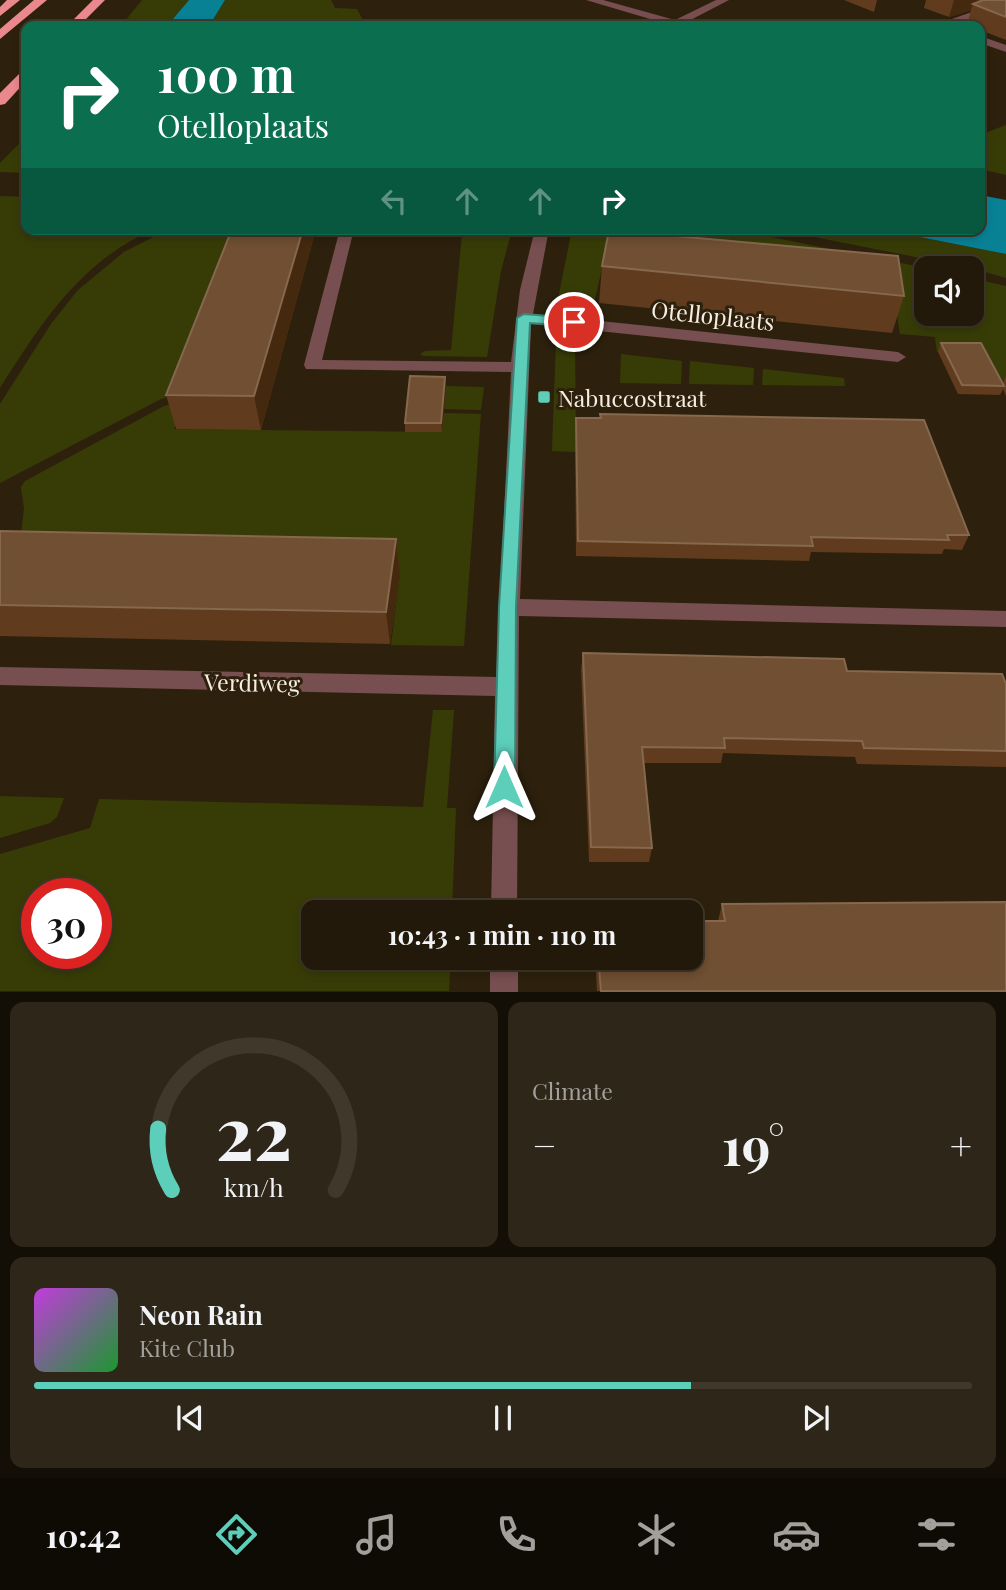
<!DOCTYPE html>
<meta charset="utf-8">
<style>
:root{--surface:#22190a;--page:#2e2618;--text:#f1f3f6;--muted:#a2a09c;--line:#3f382b;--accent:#5cceba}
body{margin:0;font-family:"Playfair Display",serif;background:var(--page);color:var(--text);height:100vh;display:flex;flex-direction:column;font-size:26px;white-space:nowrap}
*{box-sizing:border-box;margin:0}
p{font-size:23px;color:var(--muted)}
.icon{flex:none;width:38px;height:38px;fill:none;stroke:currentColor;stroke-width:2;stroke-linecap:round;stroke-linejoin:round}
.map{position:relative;height:992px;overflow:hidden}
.side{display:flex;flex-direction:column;gap:10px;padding:10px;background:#130e06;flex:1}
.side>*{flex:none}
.hud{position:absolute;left:21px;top:21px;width:964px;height:214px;border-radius:14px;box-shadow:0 4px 10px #0003,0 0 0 2px var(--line);background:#0b6e4f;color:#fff;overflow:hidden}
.tools{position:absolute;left:914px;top:256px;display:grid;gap:14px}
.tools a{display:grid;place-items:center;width:70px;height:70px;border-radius:14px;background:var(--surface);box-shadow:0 4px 10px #0003,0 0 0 2px var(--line);font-size:35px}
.speed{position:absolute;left:21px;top:878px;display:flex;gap:14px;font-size:35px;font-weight:700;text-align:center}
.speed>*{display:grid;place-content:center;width:91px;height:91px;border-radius:50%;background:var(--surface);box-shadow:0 4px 10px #0003,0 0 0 2px var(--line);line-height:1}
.speed .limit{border:10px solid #d22;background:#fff;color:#111}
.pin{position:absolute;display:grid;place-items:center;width:60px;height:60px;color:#fff;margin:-30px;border:4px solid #fff;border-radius:50%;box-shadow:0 2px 7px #0007}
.me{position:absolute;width:77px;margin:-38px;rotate:0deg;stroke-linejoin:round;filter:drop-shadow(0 0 5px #0008)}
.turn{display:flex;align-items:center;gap:24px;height:147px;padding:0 21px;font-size:32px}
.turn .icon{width:91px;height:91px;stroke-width:2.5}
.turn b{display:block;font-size:49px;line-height:60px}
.lanes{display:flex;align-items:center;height:66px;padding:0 21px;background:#0003;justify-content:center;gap:35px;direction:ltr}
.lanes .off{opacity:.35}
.big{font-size:52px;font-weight:700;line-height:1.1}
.side .tile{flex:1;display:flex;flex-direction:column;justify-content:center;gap:10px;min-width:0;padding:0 24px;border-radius:14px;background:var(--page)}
.side .dial{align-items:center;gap:0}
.dial svg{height:182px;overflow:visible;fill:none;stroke:var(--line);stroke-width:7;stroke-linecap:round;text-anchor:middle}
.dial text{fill:var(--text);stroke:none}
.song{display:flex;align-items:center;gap:21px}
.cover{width:84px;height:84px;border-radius:10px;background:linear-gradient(135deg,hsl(290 70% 55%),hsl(130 70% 35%))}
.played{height:7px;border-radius:4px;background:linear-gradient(90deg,var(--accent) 70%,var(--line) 70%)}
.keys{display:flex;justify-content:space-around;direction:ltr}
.heat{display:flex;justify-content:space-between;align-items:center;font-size:38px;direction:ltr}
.side .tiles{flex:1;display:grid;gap:10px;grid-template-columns:1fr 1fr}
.tile:last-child{grid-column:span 2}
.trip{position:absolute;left:301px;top:900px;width:402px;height:70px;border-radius:14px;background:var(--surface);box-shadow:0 4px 10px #0003,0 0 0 2px var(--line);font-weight:700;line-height:70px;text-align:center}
.tab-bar{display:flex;height:112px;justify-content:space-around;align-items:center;background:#0e0a04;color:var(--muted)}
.tab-bar .icon{width:49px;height:49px}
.tab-bar .active{color:var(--accent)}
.tab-bar b{font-size:32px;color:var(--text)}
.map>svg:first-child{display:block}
.green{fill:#373c07;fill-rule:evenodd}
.water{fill:#098195}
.pier{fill:#2d210d}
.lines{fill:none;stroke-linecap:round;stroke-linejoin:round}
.service{fill:#774f50;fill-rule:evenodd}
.minor{fill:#774f50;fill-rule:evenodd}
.motorway{fill:#ea888e;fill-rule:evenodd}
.wall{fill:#603b1d}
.shaded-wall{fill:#45290e}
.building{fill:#704f32;stroke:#85684e;stroke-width:2}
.route{fill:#5cceba;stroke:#3c8679;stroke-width:2}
.poi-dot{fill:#5cceba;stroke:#2d210d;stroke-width:2.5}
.labels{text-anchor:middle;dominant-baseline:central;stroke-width:6;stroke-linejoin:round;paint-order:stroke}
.street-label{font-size:23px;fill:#f6eee2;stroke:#2d210d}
.poi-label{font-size:23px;fill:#f6eee2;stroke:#2d210d;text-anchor:start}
</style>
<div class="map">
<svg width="1006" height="992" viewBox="0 0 1006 992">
<rect width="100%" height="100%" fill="#2d210d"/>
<!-- green -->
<path class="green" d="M 142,0 L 189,0 L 167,26 L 121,26 Z
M 225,0 L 331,0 L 335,8 L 357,9 L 366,26 L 209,26 Z
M 1006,125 L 1006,175 L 980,169 L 980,135 Z
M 19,144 L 26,145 L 26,173 L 0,172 L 0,163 Z
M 0,196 L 26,197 L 26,229 L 154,229 C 81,261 41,323 0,388 Z
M 249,229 L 175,395 L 161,399 L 0,483 L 0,404 L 51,324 L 78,290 L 124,252 L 167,230 Z
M 438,229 L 512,230 L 501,271 L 487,357 L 424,356 L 420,354 L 425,351 L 451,350 L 462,234 L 439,233 Z
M 572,229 L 733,229 L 893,262 L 603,264 L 594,303 L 558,299 Z
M 774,229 L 879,229 L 1006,254 L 1006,278 L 971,268 Z
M 901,263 L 926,268 L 926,313 L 971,313 L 971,278 L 1006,286 L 1006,387 L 978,352 L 937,352 L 935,337 L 900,334 L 894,294 Z
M 556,341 L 575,342 L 576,452 L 552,451 Z
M 621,354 L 682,361 L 681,384 L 620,383 Z
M 690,361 L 754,368 L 753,385 L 689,384 Z
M 763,369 L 844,378 L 845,386 L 762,385 Z
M 446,386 L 484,387 L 481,410 L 444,409 Z
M 175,404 L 182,405 L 174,429 L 441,432 L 444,413 L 481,414 L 464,646 L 391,645 L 400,572 L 20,543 L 24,509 L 21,487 L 25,481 L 164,406 Z
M 433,710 L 454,710 L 447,808 L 456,808 L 452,912 L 313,912 L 313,957 L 451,957 L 449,991 L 0,991 L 0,854 L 90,828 L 99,799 L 423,807 ZM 37,894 L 96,894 L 96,954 L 37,954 Z
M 0,796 L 64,798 L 57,817 L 50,823 L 0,838 Z"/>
<!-- water -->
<path class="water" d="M 189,0 L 225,0 L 209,26 L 167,26 Z
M 980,195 L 1006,200 L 1006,254 L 879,229 L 980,229 Z"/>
<!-- pier -->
<path class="pier" d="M 0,108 L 26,108 L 26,132 L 13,147 L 0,146 Z"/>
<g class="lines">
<!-- service -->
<path class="service" d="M 1006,0 L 1006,6 L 956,26 L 946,26 L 949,20 Z
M 980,36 L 1006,45 L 1006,52 L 980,43 Z"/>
<!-- minor -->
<path class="minor" d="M 586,0 L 603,0 L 675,20 L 716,0 L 729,0 L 679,26 L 666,26 L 667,24 Z
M 340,229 L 354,229 L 322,360 L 511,362 L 520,290 L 535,229 L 549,229 L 533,314 L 898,352 L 906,357 L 898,362 L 531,324 L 520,599 L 1006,611 L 1006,627 L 519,616 L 517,912 L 491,912 L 495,696 L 0,685 L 0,667 L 496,677 L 511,372 L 306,369 L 304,365 Z
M 490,957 L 518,957 L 518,992 L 490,992 Z"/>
<!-- motorway -->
<path class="motorway" d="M 7,0 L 20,0 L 0,16 L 0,7 Z
M 34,0 L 47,0 L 0,39 L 0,29 Z
M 93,0 L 105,0 L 79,26 L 67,26 Z
M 26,70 L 26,81 L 5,104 L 0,105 L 0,93 L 22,71 Z"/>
</g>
<!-- wall -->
<path class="wall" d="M 844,0 L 877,0 L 874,12 Z
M 926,0 L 1006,0 L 1006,40 L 980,30 L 980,26 L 971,26 L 967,25 L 971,10 L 949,17 L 924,8 Z
M 232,229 L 316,229 L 261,430 L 176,429 L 166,395 Z
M 602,266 L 904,296 L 892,333 L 599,303 Z
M 941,343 L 1003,383 L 1006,375 L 1006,396 L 1003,389 L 1000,395 L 958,394 L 938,352 Z
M 445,377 L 446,386 L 442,432 L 405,432 L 405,423 Z
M 600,414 L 969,535 L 962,550 L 944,549 L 942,554 L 811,552 L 809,561 L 576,556 L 575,433 L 576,418 L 600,418 Z
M 0,531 L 396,539 L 400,571 L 390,644 L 0,636 Z
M 583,653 L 847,671 L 1006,684 L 1006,767 L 857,764 L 855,757 L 723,753 L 721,763 L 643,763 L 652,848 L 649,862 L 589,862 L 581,669 Z
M 722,904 L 1006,991 L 597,991 L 595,957 L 691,957 L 718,921 Z"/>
<!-- shaded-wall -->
<path class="shaded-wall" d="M 954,0 L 1001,0 L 973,4 L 971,10 L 949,17 Z
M 303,229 L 316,229 L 261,430 L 254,396 Z
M 445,377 L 446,386 L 442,432 L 441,423 Z
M 396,539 L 400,571 L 390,644 L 386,612 Z"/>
<!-- building -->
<path class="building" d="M 983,0 L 1006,0 L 1006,17 L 973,4 Z
M 232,229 L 303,229 L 254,396 L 166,395 Z
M 609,230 L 898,256 L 904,296 L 602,266 Z
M 941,343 L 981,343 L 1004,386 L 962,385 Z
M 410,376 L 445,377 L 441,423 L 405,423 Z
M 600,414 L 924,420 L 969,535 L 947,535 L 949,540 L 811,537 L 813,546 L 578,541 L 576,418 L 601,418 Z
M 0,531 L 396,539 L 386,612 L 0,605 Z
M 583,653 L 844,659 L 847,671 L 1002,674 L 1006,684 L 1006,751 L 864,748 L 862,741 L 724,738 L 725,748 L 642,747 L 652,848 L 591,847 Z
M 1006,902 L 1006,991 L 601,991 L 598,957 L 691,957 L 691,921 L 725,921 L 722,904 Z"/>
<!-- route -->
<path class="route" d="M 524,314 L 574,318 L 580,322 L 574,326 L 530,323 L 516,607 L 515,787 L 512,794 L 504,796 L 497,794 L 494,787 L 499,607 L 517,318 Z"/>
<!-- markers -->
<rect class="poi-dot" x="537" y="390" width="14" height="14" rx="3.5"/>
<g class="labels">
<!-- street labels -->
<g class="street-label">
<text transform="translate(713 315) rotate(6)">Otelloplaats</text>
<text transform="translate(252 682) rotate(1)">Verdiweg</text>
</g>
<!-- poi labels -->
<g class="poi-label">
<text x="558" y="397">Nabuccostraat</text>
</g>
</g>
</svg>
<div class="tools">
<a><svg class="icon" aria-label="sound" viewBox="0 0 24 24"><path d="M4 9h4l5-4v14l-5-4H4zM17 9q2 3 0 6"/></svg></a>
</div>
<div class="speed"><div class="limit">30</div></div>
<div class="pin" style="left:574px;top:322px;background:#d93025"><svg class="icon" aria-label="arrive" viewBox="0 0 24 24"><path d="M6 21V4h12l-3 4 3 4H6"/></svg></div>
<svg class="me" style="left:504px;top:787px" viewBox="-20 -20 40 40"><path d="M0-17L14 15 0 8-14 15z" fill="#5cceba" stroke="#fff" stroke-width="4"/></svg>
<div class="trip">10:43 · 1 min · 110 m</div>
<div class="hud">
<div class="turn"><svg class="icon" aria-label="right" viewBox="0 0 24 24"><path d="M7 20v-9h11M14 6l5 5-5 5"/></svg><div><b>100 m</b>Otelloplaats</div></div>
<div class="lanes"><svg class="icon off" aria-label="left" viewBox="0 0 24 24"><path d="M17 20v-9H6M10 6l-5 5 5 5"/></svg><svg class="icon off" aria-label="ahead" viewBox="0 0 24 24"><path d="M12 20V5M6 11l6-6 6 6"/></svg><svg class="icon off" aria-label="ahead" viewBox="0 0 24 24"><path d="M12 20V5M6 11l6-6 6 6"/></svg><svg class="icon" aria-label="right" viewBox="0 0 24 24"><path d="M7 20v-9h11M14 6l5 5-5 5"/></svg></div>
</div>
</div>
<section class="side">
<div class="tiles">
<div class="tile dial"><svg viewBox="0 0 100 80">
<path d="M14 69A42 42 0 1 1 86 69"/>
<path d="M14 69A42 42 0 0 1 8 42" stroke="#5cceba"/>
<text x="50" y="56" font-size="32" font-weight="700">22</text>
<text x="50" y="72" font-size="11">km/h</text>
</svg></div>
<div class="tile"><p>Climate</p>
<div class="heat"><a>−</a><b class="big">19°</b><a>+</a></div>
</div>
<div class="tile">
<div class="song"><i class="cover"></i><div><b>Neon Rain</b><p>Kite Club</p></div></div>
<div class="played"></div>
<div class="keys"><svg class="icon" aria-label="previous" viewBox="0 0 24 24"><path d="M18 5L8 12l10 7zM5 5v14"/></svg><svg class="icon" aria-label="pause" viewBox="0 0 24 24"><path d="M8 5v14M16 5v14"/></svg><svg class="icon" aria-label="next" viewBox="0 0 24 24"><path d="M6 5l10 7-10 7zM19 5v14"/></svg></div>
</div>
</div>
</section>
<nav class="tab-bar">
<b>10:42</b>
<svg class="icon active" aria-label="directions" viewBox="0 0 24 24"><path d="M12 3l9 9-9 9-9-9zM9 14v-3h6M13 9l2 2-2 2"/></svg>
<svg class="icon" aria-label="music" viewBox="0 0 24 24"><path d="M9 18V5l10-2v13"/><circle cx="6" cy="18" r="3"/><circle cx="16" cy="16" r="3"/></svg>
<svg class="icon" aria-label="phone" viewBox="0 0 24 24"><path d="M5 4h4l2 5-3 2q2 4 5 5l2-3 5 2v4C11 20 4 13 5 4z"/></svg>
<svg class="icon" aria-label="climate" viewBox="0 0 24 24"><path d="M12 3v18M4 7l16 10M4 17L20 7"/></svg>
<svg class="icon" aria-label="car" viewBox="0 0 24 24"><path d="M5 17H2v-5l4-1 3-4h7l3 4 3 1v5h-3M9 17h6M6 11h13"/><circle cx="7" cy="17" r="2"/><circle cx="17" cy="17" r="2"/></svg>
<svg class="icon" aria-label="filters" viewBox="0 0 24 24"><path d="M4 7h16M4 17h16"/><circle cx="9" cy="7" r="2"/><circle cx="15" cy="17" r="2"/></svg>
</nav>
